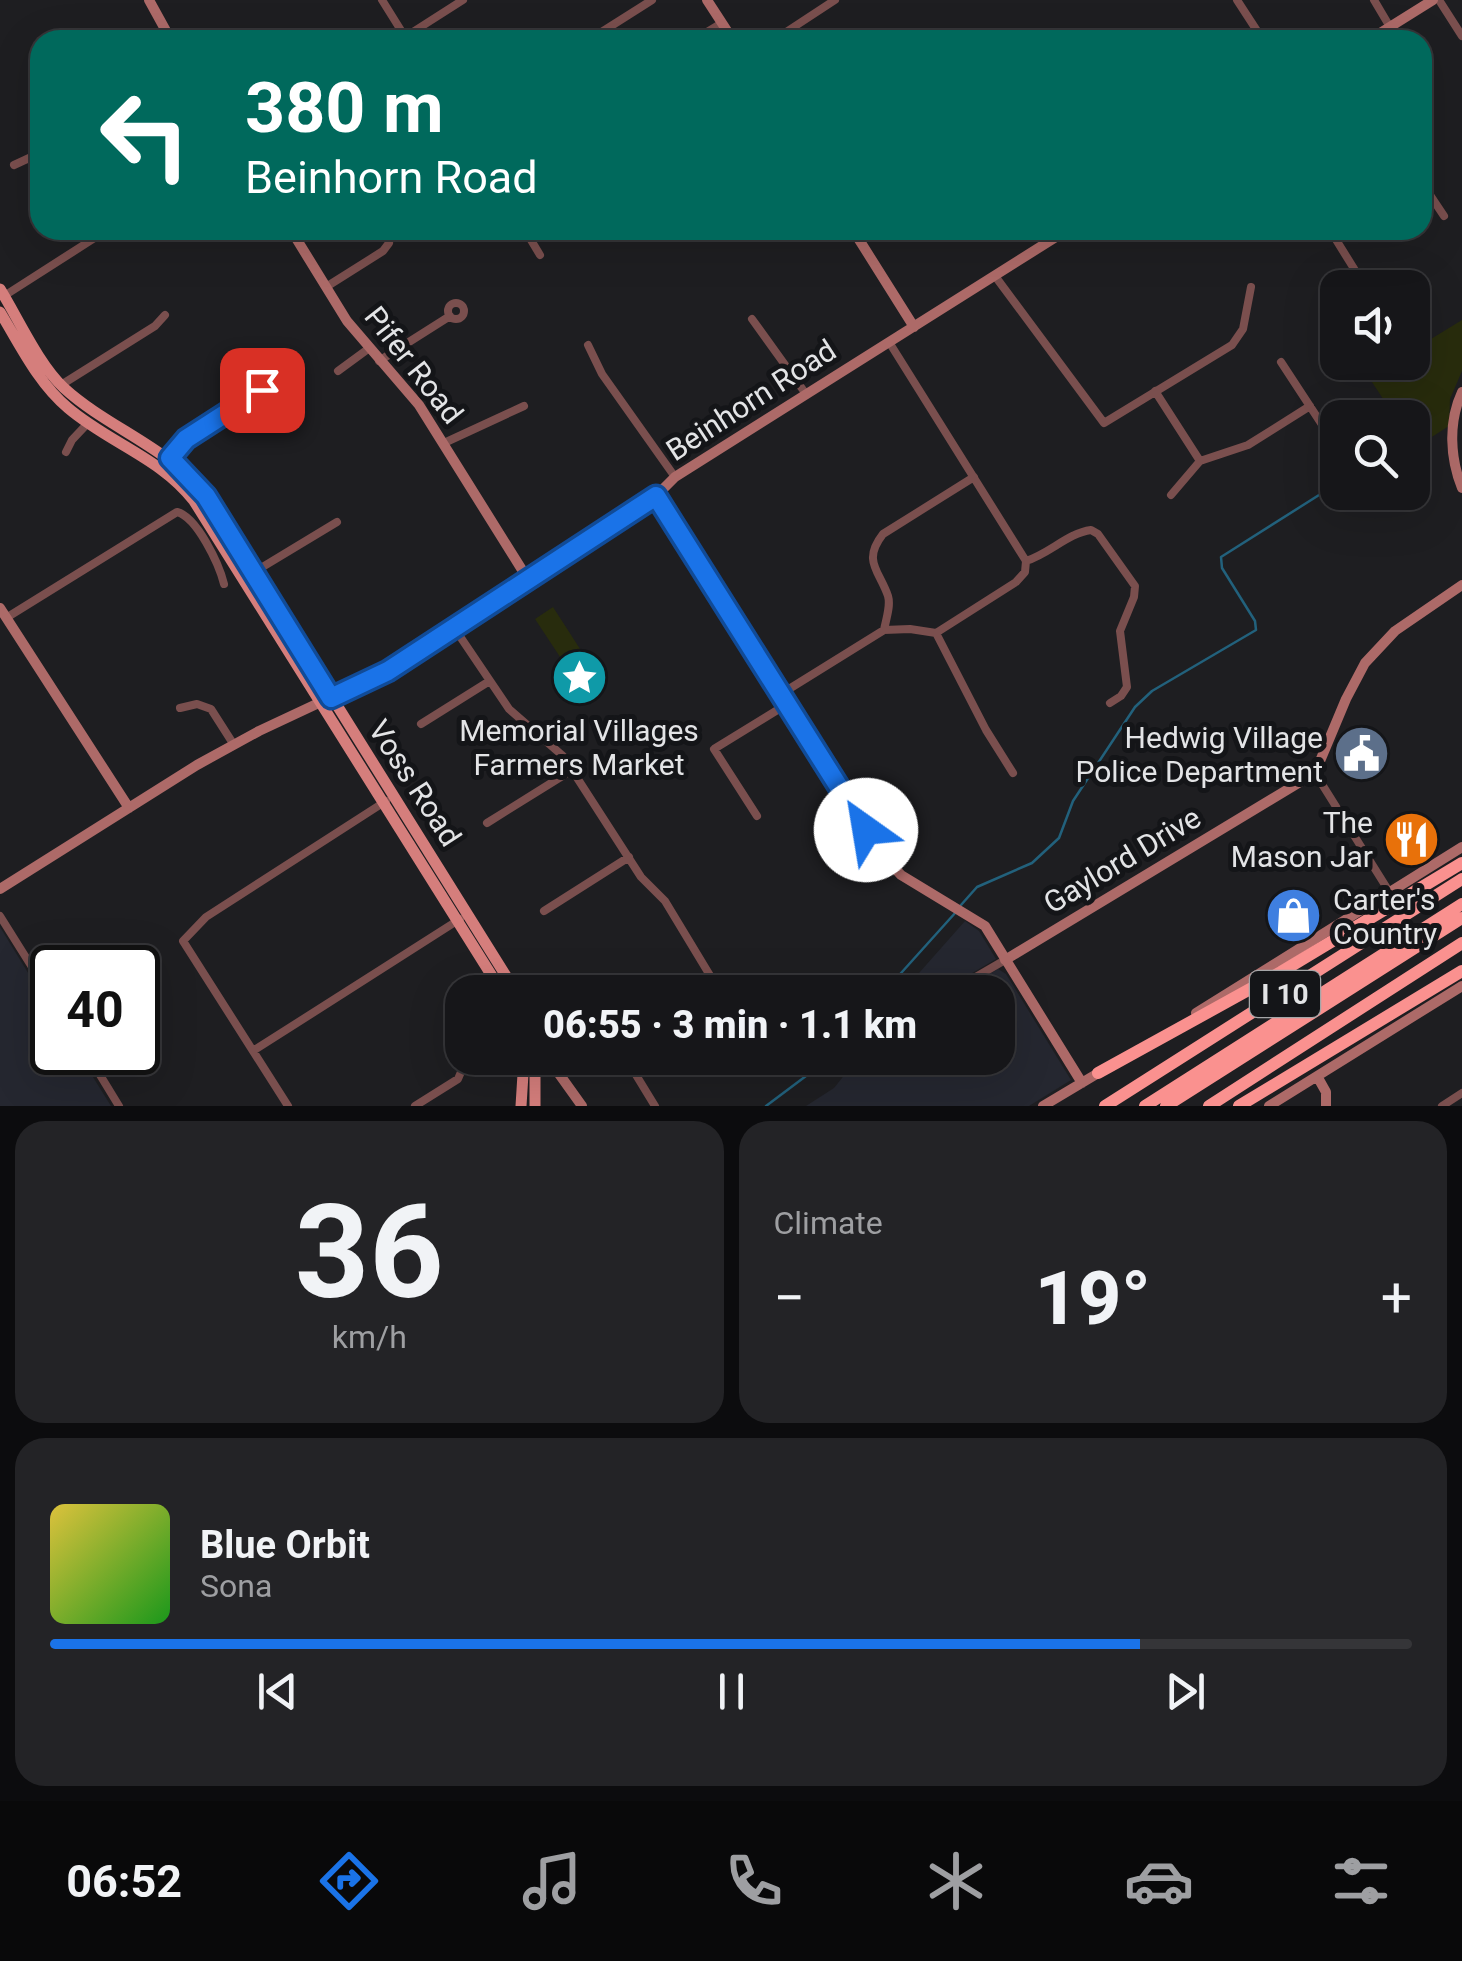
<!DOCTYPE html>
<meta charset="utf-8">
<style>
:root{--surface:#161619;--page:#232326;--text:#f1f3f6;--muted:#9e9fa2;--line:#353538;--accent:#1a73e8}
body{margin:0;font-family:Roboto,sans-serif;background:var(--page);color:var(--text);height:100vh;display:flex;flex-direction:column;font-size:38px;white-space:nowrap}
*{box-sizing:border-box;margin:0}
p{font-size:32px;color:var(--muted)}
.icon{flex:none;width:55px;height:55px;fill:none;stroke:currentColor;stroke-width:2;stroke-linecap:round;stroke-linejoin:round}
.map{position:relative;height:1106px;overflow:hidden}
.details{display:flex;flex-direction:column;gap:15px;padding:15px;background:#0c0c0e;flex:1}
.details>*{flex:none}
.hud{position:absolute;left:30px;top:30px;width:1402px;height:210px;border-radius:30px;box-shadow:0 10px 40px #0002,0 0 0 2px var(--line);background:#00695c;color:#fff;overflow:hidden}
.tools{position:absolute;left:1320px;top:270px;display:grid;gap:20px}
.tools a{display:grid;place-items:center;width:110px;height:110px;border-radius:20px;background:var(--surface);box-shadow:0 10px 40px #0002,0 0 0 2px var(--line);font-size:50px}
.speed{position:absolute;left:30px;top:945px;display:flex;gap:20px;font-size:50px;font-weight:700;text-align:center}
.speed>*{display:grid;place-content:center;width:130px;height:130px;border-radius:50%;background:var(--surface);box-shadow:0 10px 40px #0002,0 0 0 2px var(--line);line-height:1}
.speed .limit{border:5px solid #111;border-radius:15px;background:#fff;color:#111}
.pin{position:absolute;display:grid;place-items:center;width:85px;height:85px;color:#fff;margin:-42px;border-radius:20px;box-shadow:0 5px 15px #0006}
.me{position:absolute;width:110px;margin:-55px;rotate:328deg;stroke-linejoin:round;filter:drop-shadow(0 0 8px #0008)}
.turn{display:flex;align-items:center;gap:35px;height:210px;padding:0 50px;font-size:45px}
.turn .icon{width:130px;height:130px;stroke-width:2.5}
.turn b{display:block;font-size:70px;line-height:85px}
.big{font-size:75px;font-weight:800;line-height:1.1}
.details .tile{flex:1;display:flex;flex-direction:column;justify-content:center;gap:15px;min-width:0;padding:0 35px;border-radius:30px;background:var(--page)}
.details .dial{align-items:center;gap:0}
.dial b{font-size:130px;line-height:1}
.song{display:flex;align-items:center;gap:30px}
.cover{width:120px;height:120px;border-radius:15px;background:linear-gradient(135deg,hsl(50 70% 55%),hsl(120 70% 35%))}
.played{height:10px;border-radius:5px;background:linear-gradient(90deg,var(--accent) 80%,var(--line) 80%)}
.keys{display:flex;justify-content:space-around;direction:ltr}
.heat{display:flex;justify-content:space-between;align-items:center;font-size:55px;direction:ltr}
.details .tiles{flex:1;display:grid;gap:15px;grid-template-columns:1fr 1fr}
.tile:last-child{grid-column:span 2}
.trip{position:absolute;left:445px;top:975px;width:570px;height:100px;border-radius:30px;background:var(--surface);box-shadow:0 10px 40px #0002,0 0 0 2px var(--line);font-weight:800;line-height:100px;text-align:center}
.tab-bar{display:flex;height:160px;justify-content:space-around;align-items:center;background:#09090a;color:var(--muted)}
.tab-bar .icon{width:70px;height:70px}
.tab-bar .current{color:var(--accent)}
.tab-bar b{font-size:45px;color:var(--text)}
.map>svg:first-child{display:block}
.built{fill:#252730}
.green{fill:#282c0d}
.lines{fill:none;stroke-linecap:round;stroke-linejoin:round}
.stream{stroke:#22617c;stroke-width:2.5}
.street{stroke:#7a4f4e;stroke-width:8}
.secondary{stroke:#ad6a68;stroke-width:10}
.primary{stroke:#d57e7c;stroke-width:11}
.highway{stroke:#fa918f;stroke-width:12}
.route-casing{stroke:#114b97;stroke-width:25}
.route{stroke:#1a73e8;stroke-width:18}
.labels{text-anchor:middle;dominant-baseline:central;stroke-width:10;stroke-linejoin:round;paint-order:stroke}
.shield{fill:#141518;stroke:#a5a6a8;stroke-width:2.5}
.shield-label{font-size:28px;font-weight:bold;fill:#e3e4e6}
.street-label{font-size:30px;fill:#e3e4e6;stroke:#141518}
.poi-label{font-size:30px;fill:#e3e4e6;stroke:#141518;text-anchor:end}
</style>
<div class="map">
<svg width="1462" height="1106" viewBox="0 0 1462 1106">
<rect width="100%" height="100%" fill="#1e1e21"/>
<!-- built -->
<path class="built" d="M 965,921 L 979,931 L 996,959 L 940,992 L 914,992 L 919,973 Z
M 0,927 L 52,1012 L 52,1052 L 78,1053 L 111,1106 L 0,1106 Z
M 998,969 L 1006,974 L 1071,1080 L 1029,1106 L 806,1106 L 834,1088 L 858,1058 L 998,1058 L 998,992 L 958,992 Z"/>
<!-- green -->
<path class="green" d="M 1462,320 L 1462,371 L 1450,399 L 1449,426 L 1413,449 L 1412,418 L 1395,417 L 1368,376 L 1391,363 L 1412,362 L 1413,350 Z
M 553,607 L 582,652 L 564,663 L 535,619 Z"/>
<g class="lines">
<!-- stream -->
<path class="stream" d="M 961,905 L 977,887 L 1032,863 L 1059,838 L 1073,801 L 1135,707 L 1152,691 L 1256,630 L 1255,621 L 1222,568 L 1221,557 L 1338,483
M 884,992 L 956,912
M 766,1106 L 830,1058"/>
<!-- street -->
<path class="street" d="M 382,0 L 407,40
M 1237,0 L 1263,40
M 1374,0 L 1390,27
M 1439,0 L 1462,36
M 405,37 L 463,0
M 589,40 L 652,0
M 694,40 L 722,23
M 774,40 L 835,0
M 14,165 L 40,153
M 1422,183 L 1444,216
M 525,230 L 540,255
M 649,230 L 652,236
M 1330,230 L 1366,288
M 995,276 L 1104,423 L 1232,345 L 1243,329 L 1251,287
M 326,287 L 383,251 L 389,243
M 4,296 L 107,230
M448 311a8 8 0 1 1 16 0a8 8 0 1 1-16 0Z
M 752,319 L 806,394
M 588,345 L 602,374 L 675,477
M 379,361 L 450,316
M 1281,362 L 1336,446
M 338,371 L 368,349
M 61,385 L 155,326 L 165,315
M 1155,391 L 1200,461
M 444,443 L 524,406
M 66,452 L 72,440 L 88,423
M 169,461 L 186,439 L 262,390
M 1171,495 L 1200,461 L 1248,445 L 1310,406
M 1026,561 C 1049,554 1068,533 1091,530 L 1098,534 L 1135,586 L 1134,597 L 1120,631 L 1127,687 L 1121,696 L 1110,703
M 251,574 L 337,522
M 6,618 L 177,512 C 197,517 219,564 224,584
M 455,629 L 509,709 L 563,756 L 641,877 L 665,901 L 720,992
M 884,630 L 910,629 L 936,633 L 1016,582 L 1025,572 L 1026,561 L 889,342
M 936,633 L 986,730 L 1013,773
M 180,708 L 197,704 L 211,709 L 234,745
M 421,724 L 488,682
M 1315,773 L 1390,893
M 757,816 L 714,749 L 779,709 L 789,689 L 884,630 C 886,619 891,606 888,596 C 879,570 862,561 883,534 L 974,477
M 487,823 L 572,770
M 544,911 L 629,857
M 0,916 L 52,999
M 950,992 L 1005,960
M 253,1051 L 460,919
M 86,1052 L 119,1106
M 644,1058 L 635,1063 L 633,1070 L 655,1106
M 288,1106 L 183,941 L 206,917 L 386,801
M 415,1106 L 458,1079 L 467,1058
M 1442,1106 L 1462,1093"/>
<!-- secondary -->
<path class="secondary" d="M 149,0 L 171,40
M 707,0 L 733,40
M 1369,40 L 1433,0
M 291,230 L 347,321 L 419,405 L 529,581
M 853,230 L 914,327
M 1462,392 C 1448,422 1450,458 1462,488
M 656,496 L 886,859 L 901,875 L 985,926 L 1082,1083
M 0,608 L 129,808
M 0,889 L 197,765 L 259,731 L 387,671 L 604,532 L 656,496 L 675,477 L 1067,230
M 1005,960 L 1315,773 L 1346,699 L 1365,663 L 1395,631 L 1462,585
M 1196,1013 L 1462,847
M 531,1063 L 545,1061 L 552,1064 L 582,1106
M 1317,1076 L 1326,1092 L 1326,1106
M 1043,1106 L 1105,1069
M 1269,1106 L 1462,986"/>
<!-- primary -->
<path class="primary" d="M 0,289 C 18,318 39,365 64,388 C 109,429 169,447 207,497 L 516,992
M 0,312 C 20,345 38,383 68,408 C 109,443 161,458 194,501 L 502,992
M 521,1106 L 524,1058
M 535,1106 L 535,1058"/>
<!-- highway -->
<path class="highway" d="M 1098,1073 L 1281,972 L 1462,863
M 1105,1106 L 1462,879
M 1145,1106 L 1462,904
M 1166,1106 L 1462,918
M 1209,1106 L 1462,943
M 1239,1106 L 1462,971"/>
</g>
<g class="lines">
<defs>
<path id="route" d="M 262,390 L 186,439 L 170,458 L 206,496 L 331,698 L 388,671 L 656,496 L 866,830"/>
</defs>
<!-- route casing -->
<use href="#route" class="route-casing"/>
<!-- route -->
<use href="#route" class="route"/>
</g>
<!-- icons -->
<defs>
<symbol id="sight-disc" viewBox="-11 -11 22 22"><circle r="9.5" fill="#0f9aa8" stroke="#141518"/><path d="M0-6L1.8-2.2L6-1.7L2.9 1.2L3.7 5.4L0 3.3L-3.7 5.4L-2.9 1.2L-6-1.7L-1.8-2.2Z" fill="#fff"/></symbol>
<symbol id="civic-disc" viewBox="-11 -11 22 22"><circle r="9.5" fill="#5c6f8a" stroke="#141518"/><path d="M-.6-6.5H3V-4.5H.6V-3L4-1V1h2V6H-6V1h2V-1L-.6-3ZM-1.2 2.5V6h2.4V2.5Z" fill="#fff"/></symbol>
<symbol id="restaurant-disc" viewBox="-11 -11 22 22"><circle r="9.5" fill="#e8710a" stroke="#141518"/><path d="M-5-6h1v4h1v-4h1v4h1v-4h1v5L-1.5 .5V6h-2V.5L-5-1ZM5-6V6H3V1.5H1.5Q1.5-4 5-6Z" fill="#fff"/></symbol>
<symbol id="shop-disc" viewBox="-11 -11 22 22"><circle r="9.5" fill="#3f7fe0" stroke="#141518"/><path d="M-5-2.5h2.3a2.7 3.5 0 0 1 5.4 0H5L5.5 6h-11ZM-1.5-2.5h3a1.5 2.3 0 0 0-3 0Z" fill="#fff"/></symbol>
</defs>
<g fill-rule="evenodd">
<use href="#sight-disc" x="548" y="646" width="63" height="63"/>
<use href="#civic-disc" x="1330" y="722" width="63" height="63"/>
<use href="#restaurant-disc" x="1380" y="808" width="63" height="63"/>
<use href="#shop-disc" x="1262" y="884" width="63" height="63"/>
</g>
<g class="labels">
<!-- shield labels -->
<rect class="shield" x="1250" y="971" width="70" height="46" rx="8"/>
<g class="shield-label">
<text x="1285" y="994">I 10</text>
</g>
<!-- street labels -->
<g class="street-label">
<text transform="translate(414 365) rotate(52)">Pifer Road</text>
<text transform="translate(751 400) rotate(-33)">Beinhorn Road</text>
<text transform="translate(415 783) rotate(57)">Voss Road</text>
<text transform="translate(1122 860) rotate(-31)">Gaylord Drive</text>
</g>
<!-- poi labels -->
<g class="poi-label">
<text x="579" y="730" text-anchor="middle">Memorial Villages<tspan x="579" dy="34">Farmers Market</tspan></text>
<text x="1323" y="737">Hedwig Village<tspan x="1323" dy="34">Police Department</tspan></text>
<text x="1373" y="822">The<tspan x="1373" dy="34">Mason Jar</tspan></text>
<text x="1333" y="899" text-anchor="start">Carter's<tspan x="1333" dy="34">Country</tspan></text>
</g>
</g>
</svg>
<div class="tools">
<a><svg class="icon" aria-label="sound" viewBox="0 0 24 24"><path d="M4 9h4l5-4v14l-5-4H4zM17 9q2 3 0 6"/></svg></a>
<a><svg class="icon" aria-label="search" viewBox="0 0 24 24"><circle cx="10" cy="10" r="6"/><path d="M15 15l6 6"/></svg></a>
</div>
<div class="speed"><div class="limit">40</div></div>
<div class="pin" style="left:262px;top:390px;background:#d93025"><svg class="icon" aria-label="arrive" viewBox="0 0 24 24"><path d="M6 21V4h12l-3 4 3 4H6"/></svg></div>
<svg class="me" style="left:866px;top:830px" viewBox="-20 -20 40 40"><circle r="19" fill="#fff"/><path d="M0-13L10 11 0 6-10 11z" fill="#1a73e8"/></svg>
<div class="trip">06:55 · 3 min · 1.1 km</div>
<div class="hud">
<div class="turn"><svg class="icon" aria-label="left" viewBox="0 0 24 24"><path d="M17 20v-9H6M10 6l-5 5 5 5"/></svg><div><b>380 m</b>Beinhorn Road</div></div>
</div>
</div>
<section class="details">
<div class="tiles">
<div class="tile dial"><b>36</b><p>km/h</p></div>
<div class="tile"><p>Climate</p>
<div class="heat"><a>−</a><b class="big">19°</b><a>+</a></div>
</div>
<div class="tile">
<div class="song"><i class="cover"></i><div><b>Blue Orbit</b><p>Sona</p></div></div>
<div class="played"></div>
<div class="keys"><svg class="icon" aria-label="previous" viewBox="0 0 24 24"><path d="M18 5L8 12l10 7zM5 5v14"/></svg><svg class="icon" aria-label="pause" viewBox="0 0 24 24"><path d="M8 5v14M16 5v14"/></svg><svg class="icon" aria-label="next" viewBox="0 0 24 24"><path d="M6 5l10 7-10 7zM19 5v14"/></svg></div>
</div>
</div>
</section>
<nav class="tab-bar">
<b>06:52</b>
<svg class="icon current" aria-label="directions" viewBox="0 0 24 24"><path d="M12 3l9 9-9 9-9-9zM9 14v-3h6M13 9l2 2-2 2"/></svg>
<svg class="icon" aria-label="music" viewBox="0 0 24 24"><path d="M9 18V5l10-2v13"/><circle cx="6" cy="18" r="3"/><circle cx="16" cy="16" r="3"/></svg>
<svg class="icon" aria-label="phone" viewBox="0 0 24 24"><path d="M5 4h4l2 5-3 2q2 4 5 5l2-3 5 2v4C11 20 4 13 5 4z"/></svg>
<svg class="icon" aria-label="climate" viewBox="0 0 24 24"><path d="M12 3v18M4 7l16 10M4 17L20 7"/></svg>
<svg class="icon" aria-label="car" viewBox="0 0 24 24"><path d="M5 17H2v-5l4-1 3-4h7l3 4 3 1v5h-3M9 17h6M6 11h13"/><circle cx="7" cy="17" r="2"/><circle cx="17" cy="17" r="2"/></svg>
<svg class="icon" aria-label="filters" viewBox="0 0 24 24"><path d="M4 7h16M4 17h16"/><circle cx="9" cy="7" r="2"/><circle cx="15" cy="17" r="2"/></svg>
</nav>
